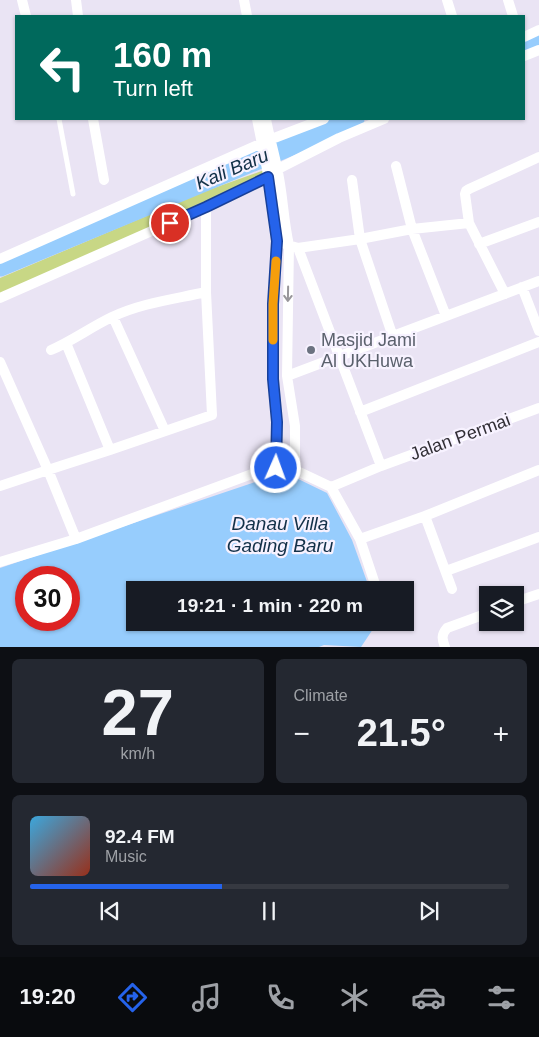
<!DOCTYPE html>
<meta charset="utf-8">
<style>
:root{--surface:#171b24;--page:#242831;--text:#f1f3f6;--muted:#9ea1a6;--line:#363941;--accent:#2563eb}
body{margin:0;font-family:Helvetica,sans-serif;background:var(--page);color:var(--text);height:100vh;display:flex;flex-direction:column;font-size:19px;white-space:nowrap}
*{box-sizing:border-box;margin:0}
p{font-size:16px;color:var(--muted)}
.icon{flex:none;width:28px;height:28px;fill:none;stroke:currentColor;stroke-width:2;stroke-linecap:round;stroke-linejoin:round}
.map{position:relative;height:647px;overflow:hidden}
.sheet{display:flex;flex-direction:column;gap:12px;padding:12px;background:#0d0f14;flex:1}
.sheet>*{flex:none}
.guide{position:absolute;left:15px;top:15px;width:510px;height:105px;border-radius:0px;box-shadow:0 1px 4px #0004;background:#00695c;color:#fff;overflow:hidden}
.fabs{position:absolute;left:479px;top:586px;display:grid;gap:10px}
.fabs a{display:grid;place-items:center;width:45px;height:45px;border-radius:0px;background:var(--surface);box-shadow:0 1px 4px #0004;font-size:25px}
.speed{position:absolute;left:15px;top:566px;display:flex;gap:10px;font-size:25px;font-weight:700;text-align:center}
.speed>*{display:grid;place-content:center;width:65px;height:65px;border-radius:50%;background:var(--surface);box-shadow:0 1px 4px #0004;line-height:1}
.speed .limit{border:8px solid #d22;background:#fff;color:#111}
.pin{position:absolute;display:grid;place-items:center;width:42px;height:42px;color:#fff;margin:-21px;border:2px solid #fff;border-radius:50%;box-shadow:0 1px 5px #0007}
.me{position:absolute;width:55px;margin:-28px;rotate:2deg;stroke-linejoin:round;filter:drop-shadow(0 0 4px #0008)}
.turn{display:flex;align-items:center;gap:18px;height:105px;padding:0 15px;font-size:22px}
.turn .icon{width:65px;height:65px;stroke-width:2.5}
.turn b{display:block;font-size:35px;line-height:42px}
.big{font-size:38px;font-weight:700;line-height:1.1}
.sheet .card{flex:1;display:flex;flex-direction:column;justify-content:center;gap:8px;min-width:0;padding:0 18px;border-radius:8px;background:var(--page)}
.sheet .dial{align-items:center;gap:0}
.dial b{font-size:65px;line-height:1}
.song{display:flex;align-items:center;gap:15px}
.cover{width:60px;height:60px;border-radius:8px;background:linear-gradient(135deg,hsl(200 70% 55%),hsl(10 70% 35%))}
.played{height:5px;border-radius:2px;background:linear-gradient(90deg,var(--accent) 40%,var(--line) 40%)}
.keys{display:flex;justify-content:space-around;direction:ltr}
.heat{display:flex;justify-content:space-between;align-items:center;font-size:28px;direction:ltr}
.sheet .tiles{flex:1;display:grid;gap:12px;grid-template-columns:1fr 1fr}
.card:last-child{grid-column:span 2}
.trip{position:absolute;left:126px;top:581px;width:288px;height:50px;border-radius:0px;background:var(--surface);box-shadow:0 1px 4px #0004;font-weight:700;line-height:50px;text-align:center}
.tabs{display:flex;height:80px;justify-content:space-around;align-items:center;background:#090b0e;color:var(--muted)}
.tabs .icon{width:35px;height:35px}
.tabs .active{color:var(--accent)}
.tabs b{font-size:22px;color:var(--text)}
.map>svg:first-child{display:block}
.green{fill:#c8d785}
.water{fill:#97cdfd;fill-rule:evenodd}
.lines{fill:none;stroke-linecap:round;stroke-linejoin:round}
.river{stroke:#97cdfd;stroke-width:21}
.service{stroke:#fff;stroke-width:5}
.minor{stroke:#fff;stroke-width:10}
.oneway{stroke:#98969a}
.route-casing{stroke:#184099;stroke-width:12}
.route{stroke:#2563eb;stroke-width:9}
.slow{stroke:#f59e0b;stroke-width:9}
.worship-dot{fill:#6b7280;stroke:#f7f2ff;stroke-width:2}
.labels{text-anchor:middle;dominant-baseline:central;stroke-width:4.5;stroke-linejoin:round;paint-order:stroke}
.worship-label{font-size:18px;fill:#5b616d;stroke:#f7f2ff;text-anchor:start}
.street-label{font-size:18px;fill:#312e35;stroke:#f7f2ff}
.water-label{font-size:19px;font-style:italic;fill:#133149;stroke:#f7f2ff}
</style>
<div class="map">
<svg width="539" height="647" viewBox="0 0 539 647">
<rect width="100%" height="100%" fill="#eae4f4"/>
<!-- green -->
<path class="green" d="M 267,169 L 268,177 L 0,298 L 0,278 L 203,192 Z"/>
<!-- water -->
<path class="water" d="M 276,475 L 294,477 L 327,493 L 352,540 L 370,590 L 135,590 L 135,622 L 377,623 L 361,647 L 324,645 L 319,647 L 0,647 L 0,568 ZM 26,578 L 69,578 L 69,620 L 26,620 Z"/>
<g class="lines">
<!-- river -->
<path class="river" d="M 524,47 L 539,41
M 0,266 L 354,119"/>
<!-- service -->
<path class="service" d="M 59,119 L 73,194"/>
<!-- minor -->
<path class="minor" d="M 22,0 L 26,16
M 76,0 L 78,16
M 244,0 L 247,16
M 447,0 L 452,16
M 508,0 L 513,16
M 524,37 L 539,30
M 524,56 L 539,50
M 93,119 L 104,180
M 257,119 L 267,169 L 277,241 L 273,304 L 273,379 L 277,422 L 276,468
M 266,119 C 269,136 274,152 277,168 C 283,193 283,219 289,245 L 287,376 L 295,426 L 295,470
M 396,166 L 412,229 L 446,316
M 352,180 L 360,239 L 393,337
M 285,244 L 298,248 L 381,466
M 479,244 L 539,222
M 298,248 L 360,239 L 412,229 L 469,223
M 0,259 L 269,140 L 324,119
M 522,287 L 539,331
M 505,294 L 469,223 L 465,194 L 466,191 L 469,189 L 539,157
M 0,298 L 206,207 L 268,177 L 278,169 L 339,138 L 384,119
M 113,317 L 165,431
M 66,343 L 110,450
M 51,350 C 72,341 91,327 112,317 C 141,303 175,299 206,292
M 0,362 L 48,470 L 76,539
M 287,376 L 539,281
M 360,412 L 539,342
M 0,486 L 48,470 L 110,450 L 212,415 L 206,292 L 206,207
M 331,487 L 381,466 L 539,408
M 425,516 L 452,589
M 360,539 L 425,516 L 539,470
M 0,562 L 76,539 L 271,467 L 295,470 L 331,487 L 360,539 L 377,590
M 446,571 L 539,537
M 515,602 L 539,594
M 445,647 C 442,639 441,635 447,628 L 488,613"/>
</g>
<!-- one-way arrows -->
<defs><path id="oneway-shaft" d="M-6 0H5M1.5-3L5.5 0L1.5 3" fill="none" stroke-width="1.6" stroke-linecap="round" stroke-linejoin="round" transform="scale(1.25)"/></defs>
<use class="oneway" href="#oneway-shaft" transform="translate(288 294) rotate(91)"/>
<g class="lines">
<defs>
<path id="route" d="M 170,223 L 206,207 L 268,177 L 277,241 L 273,304 L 273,379 L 277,422 L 276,468"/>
</defs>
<!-- route casing -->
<use href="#route" class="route-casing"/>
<!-- route -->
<use href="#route" class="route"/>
<!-- slow -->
<path class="slow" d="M 273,340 L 273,304 L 276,261"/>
</g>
<!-- markers -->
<circle class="worship-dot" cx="311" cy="350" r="5"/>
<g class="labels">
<!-- worship labels -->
<g class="worship-label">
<text x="321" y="340">Masjid Jami<tspan x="321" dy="21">Al UKHuwa</tspan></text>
</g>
<!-- street labels -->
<g class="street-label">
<text transform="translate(460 437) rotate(-20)">Jalan Permai</text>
</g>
<!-- water labels -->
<g class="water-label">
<text transform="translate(232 169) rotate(-23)">Kali Baru</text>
<text x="280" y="523">Danau Villa<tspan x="280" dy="22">Gading Baru</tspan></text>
</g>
</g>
</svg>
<div class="fabs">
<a><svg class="icon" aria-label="layers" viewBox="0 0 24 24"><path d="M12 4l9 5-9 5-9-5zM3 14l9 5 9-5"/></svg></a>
</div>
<div class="speed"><div class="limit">30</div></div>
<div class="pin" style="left:170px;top:223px;background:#d93025"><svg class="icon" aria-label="arrive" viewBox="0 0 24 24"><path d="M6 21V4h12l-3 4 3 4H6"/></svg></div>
<svg class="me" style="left:276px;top:468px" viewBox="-20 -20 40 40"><circle r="17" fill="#2563eb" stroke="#fff" stroke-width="3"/><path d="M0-11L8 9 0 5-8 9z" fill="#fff"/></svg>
<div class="trip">19:21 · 1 min · 220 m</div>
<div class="guide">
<div class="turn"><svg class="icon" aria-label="left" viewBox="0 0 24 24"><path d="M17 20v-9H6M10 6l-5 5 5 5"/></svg><div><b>160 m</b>Turn left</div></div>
</div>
</div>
<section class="sheet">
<div class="tiles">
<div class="card dial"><b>27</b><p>km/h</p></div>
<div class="card"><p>Climate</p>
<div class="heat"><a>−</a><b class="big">21.5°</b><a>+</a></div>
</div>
<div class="card">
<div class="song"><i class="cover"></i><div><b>92.4 FM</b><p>Music</p></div></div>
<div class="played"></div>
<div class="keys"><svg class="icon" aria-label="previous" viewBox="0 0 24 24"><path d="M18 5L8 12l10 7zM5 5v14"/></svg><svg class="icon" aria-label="pause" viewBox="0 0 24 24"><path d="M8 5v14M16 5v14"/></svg><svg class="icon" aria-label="next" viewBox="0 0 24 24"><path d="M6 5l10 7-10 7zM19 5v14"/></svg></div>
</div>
</div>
</section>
<nav class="tabs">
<b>19:20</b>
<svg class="icon active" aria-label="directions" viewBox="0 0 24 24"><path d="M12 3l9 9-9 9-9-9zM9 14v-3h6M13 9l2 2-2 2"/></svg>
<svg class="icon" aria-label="music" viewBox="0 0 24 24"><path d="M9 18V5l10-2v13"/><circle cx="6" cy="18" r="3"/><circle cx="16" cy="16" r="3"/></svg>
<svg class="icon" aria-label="phone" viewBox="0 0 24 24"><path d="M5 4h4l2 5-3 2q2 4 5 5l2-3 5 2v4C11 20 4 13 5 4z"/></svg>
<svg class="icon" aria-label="climate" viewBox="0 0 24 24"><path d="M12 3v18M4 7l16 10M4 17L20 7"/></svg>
<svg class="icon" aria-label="car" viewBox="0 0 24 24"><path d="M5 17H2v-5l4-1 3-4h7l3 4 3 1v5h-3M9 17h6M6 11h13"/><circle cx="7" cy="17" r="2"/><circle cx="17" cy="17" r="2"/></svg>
<svg class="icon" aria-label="filters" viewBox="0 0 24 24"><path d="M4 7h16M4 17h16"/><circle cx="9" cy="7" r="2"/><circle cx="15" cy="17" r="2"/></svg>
</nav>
